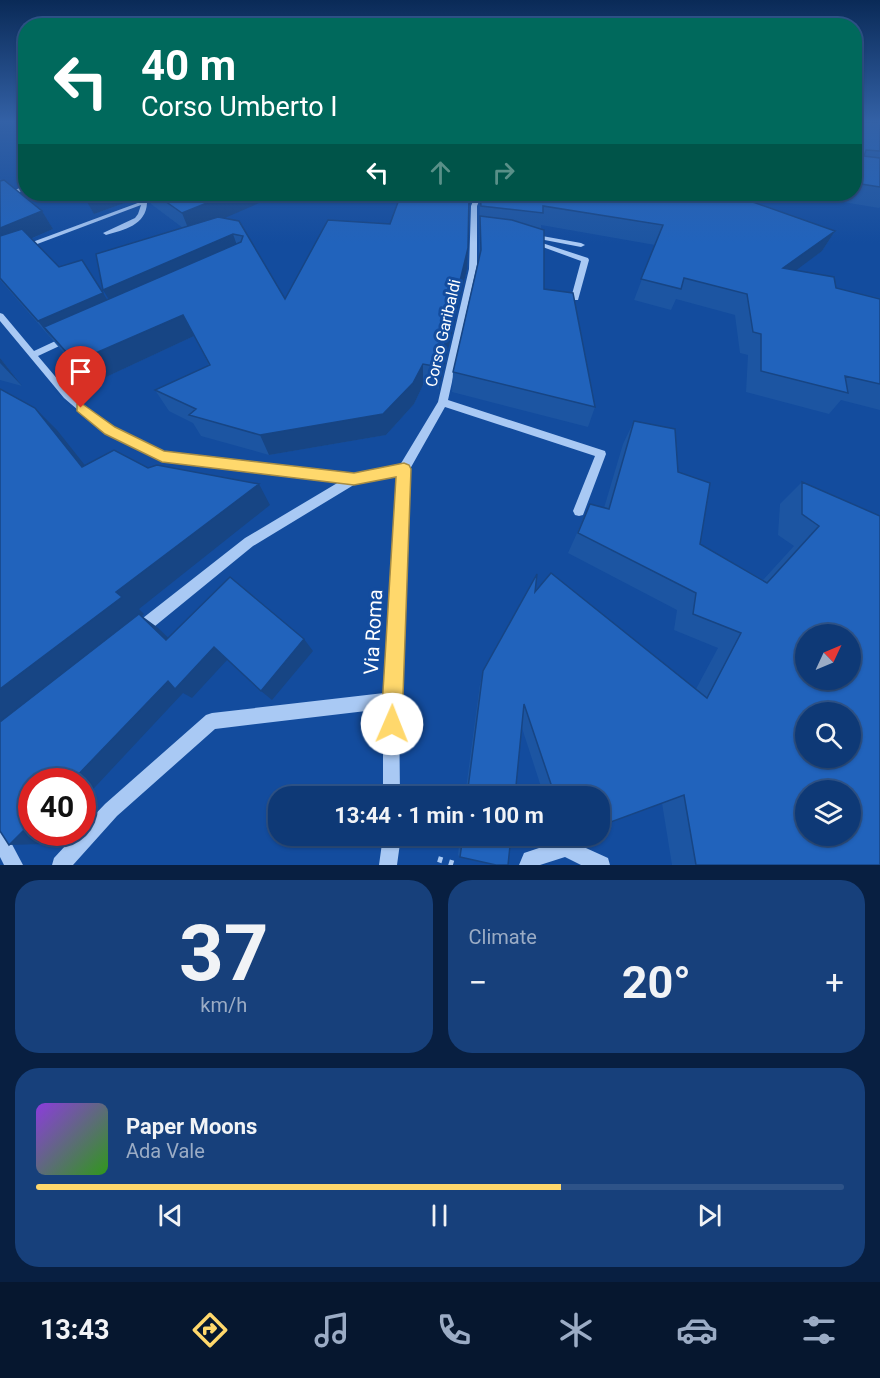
<!DOCTYPE html>
<meta charset="utf-8">
<style>
:root{--surface:#0e3976;--page:#17407b;--text:#f1f3f6;--muted:#9bacc5;--line:#2e5388;--accent:#ffd86c}
body{margin:0;font-family:Roboto,sans-serif;background:var(--page);color:var(--text);height:100vh;display:flex;flex-direction:column;font-size:22px;white-space:nowrap}
*{box-sizing:border-box;margin:0}
p{font-size:20px;color:var(--muted)}
.icon{flex:none;width:33px;height:33px;fill:none;stroke:currentColor;stroke-width:2;stroke-linecap:round;stroke-linejoin:round}
.map{position:relative;height:865px;overflow:hidden}
.details{display:flex;flex-direction:column;gap:15px;padding:15px;background:#081f41;flex:1}
.details>*{flex:none}
.hud{position:absolute;left:18px;top:18px;width:844px;height:183px;border-radius:24px;box-shadow:0 2px 4px #0004,0 0 0 2px var(--line);background:#00695c;color:#fff;overflow:hidden}
.needle{width:39px;rotate:46deg}
.controls{position:absolute;left:795px;top:624px;display:grid;gap:12px}
.controls a{display:grid;place-items:center;width:66px;height:66px;border-radius:50%;background:var(--surface);box-shadow:0 2px 4px #0004,0 0 0 2px var(--line);font-size:30px}
.speed{position:absolute;left:18px;top:768px;display:flex;gap:12px;font-size:30px;font-weight:700;text-align:center}
.speed>*{display:grid;place-content:center;width:78px;height:78px;border-radius:50%;background:var(--surface);box-shadow:0 2px 4px #0004,0 0 0 2px var(--line);line-height:1}
.speed .limit{border:9px solid #d22;background:#fff;color:#111}
.pin{position:absolute;display:grid;place-items:center;width:51px;height:51px;color:#fff;margin:-62px -26px;border-radius:50% 50% 50% 0;rotate:-45deg;box-shadow:0 0 6px #0007}
.pin .icon{rotate:45deg}
.me{position:absolute;width:66px;margin:-33px;rotate:1deg;stroke-linejoin:round;filter:drop-shadow(0 0 4px #0008)}
.turn{display:flex;align-items:center;gap:21px;height:126px;padding:0 24px;font-size:27px}
.turn .icon{width:78px;height:78px;stroke-width:2.5}
.turn b{display:block;font-size:42px;line-height:51px}
.lanes{display:flex;align-items:center;height:57px;padding:0 24px;background:#0003;justify-content:center;gap:30px;direction:ltr}
.lanes .off{opacity:.35}
.big{font-size:45px;font-weight:700;line-height:1.1}
.details .tile{flex:1;display:flex;flex-direction:column;justify-content:center;gap:9px;min-width:0;padding:0 21px;border-radius:24px;background:var(--page)}
.details .dial{align-items:center;gap:0}
.dial b{font-size:78px;line-height:1}
.song{display:flex;align-items:center;gap:18px}
.cover{width:72px;height:72px;border-radius:9px;background:linear-gradient(135deg,hsl(270 70% 55%),hsl(110 70% 35%))}
.played{height:6px;border-radius:3px;background:linear-gradient(90deg,var(--accent) 65%,var(--line) 65%)}
.keys{display:flex;justify-content:space-around;direction:ltr}
.heat{display:flex;justify-content:space-between;align-items:center;font-size:33px;direction:ltr}
.details .tiles{flex:1;display:grid;gap:15px;grid-template-columns:1fr 1fr}
.tile:last-child{grid-column:span 2}
.trip{position:absolute;left:268px;top:786px;width:342px;height:60px;border-radius:24px;background:var(--surface);box-shadow:0 2px 4px #0004,0 0 0 2px var(--line);font-weight:700;line-height:60px;text-align:center}
.dock{display:flex;height:96px;justify-content:space-around;align-items:center;background:#06172f;color:var(--muted)}
.dock .icon{width:42px;height:42px}
.dock .current{color:var(--accent)}
.dock b{font-size:27px;color:var(--text)}
.map>svg:first-child{display:block}
.lines{fill:none;stroke-linecap:round;stroke-linejoin:round}
.path{stroke:#a9c9f4;stroke-width:6;stroke-dasharray:4.5 7;stroke-linecap:butt}
.minor{fill:#a9c9f4;fill-rule:evenodd}
.wall{fill:#1c55a2}
.shaded-wall{fill:#174584}
.building{fill:#2163bc;stroke:#174584;stroke-width:1.5;fill-rule:evenodd}
.route{fill:#ffd86c;stroke:#a68c46;stroke-width:1.5}
.labels{text-anchor:middle;dominant-baseline:central;stroke-width:6;stroke-linejoin:round;paint-order:stroke}
.street-label{font-size:16px;fill:#fff;stroke:#134c9e}
.near-street-label{font-size:20px;fill:#fff;stroke:#134c9e}
</style>
<div class="map">
<svg width="880" height="865" viewBox="0 0 880 865">
<rect width="100%" height="100%" fill="#134c9e"/>
<g class="lines">
<!-- path -->
<path class="path" d="M 438,859 L 458,865"/>
<!-- minor -->
<path class="minor" d="M 26,185 L 26,189 L 0,201 L 0,197 Z
M 162,194 L 169,194 L 147,203 C 146,225 124,230 106,235 L 103,233 L 135,218 L 138,214 L 141,205 L 0,258 L 0,254 Z
M 476,194 L 482,194 L 477,206 L 477,269 L 448,400 L 605,451 L 606,454 L 583,515 L 579,516 L 575,515 L 573,511 L 595,456 L 445,407 L 410,469 L 399,700 L 400,796 L 383,796 L 383,709 L 215,729 L 117,816 L 73,865 L 52,865 L 54,858 L 78,832 L 82,832 L 82,828 L 105,804 L 206,715 L 212,713 L 384,693 L 398,475 L 357,483 L 253,546 L 144,635 L 139,637 L 134,635 L 132,630 L 134,625 L 245,538 L 339,482 L 158,460 L 106,434 L 64,398 L 0,321 L 0,313 L 3,314 L 34,351 L 64,337 L 70,337 L 70,341 L 38,356 L 70,394 L 114,428 L 164,453 L 354,474 L 400,465 L 438,402 L 469,269 L 471,206 Z
M 531,234 L 581,243 L 585,245 L 581,247 L 529,237 L 528,236 Z
M 529,240 L 533,240 L 588,258 L 589,260 L 578,300 L 572,300 L 571,298 L 581,261 L 529,242 Z
M 0,830 L 6,833 L 23,865 L 4,865 L 0,857 Z
M 383,836 L 401,836 L 397,865 L 379,865 Z
M 566,839 L 608,858 L 610,865 L 581,865 L 565,857 L 540,865 L 519,865 L 524,853 Z"/>
</g>
<!-- wall -->
<path class="wall" d="M 855,122 L 880,122 L 880,207 L 879,208 L 795,194 L 855,194 Z
M 0,179 L 42,211 L 53,229 L 31,239 L 59,267 L 107,300 L 183,228 L 151,204 L 148,197 L 144,198 L 141,197 L 94,214 L 83,194 L 280,194 L 223,218 L 239,221 L 285,299 L 390,224 L 474,194 L 469,205 L 467,269 L 439,389 L 423,385 L 414,404 L 386,435 L 269,455 L 201,436 L 193,423 L 169,411 L 155,390 L 209,365 L 194,336 L 91,384 L 0,280 Z
M 480,194 L 835,231 L 822,251 L 795,270 L 836,288 L 880,298 L 880,410 L 841,400 L 829,414 L 746,392 L 748,355 L 740,353 L 735,315 L 676,299 L 671,310 L 634,300 L 655,245 L 541,225 L 541,229 L 544,289 L 595,407 L 588,427 L 452,392 L 453,372 L 479,256 Z
M 0,358 L 22,386 L 0,380 Z
M 634,421 L 678,472 L 700,544 L 763,580 L 794,546 L 778,535 L 780,504 L 802,482 L 880,516 L 880,865 L 672,865 L 662,803 L 600,796 L 544,796 L 522,728 L 515,796 L 465,796 L 480,684 L 483,671 L 535,592 L 696,689 L 718,648 L 674,630 L 677,610 L 568,553 L 590,504 L 604,508 L 623,444 Z
M 460,836 L 511,836 L 460,857 L 458,855 Z
M 556,836 L 573,836 L 569,837 L 557,837 Z"/>
<!-- shaded-wall -->
<path class="shaded-wall" d="M 87,194 L 140,194 L 141,197 L 94,214 L 83,195 Z
M 141,194 L 146,194 L 148,197 L 144,198 Z
M 229,194 L 280,194 L 190,233 L 182,213 Z
M 469,194 L 474,194 L 469,206 Z
M 42,211 L 53,229 L 0,252 L 0,228 Z
M 835,231 L 822,251 L 771,289 L 783,268 Z
M 233,234 L 240,254 L 116,311 L 103,290 Z
M 468,248 L 467,269 L 439,389 L 439,367 Z
M 103,293 L 115,312 L 44,327 L 53,340 L 38,321 Z
M 183,315 L 194,336 L 91,384 L 75,362 Z
M 0,358 L 22,386 L 0,363 Z
M 423,364 L 423,385 L 414,404 L 386,435 L 269,455 L 260,435 Z
M 35,408 L 57,430 L 103,488 L 82,467 Z
M 259,484 L 270,505 L 139,609 L 144,614 L 142,616 L 157,627 L 183,652 L 0,727 L 0,689 L 116,592 Z
M 304,639 L 313,651 L 272,700 L 261,691 Z
M 214,647 L 228,659 L 192,698 L 183,693 L 82,801 L 82,782 L 71,782 L 168,681 Z
M 32,822 L 32,832 L 53,832 L 42,844 L 9,845 Z"/>
<!-- building -->
<path class="building" d="M 855,122 L 880,122 L 880,151 L 866,150 L 864,156 L 880,158 L 880,187 L 855,183 Z
M 4,180 L 42,211 L 0,228 L 0,181 Z
M 155,194 L 229,194 L 182,213 Z
M 401,194 L 469,194 L 468,248 L 439,367 L 423,364 L 413,383 L 383,414 L 260,435 L 189,415 L 196,409 L 155,390 L 210,365 L 183,315 L 75,362 L 44,327 L 241,242 L 243,236 L 233,234 L 103,290 L 96,254 L 218,217 L 239,221 L 285,299 L 328,220 L 390,224 Z
M 480,194 L 730,194 L 835,231 L 783,268 L 834,277 L 836,288 L 880,299 L 880,384 L 845,376 L 848,393 L 761,371 L 761,334 L 753,332 L 747,294 L 684,278 L 681,289 L 641,279 L 663,225 L 543,206 L 543,213 L 481,206 Z
M 480,216 L 512,220 L 544,230 L 544,289 L 573,293 L 595,407 L 453,372 L 481,250 Z
M 22,229 L 59,267 L 82,260 L 103,293 L 38,321 L 0,278 L 0,236 Z
M 0,389 L 35,408 L 82,467 L 114,450 L 148,468 L 157,465 L 259,484 L 116,592 L 122,597 L 0,689 Z
M 634,421 L 675,429 L 678,472 L 710,483 L 700,544 L 767,583 L 819,526 L 802,514 L 802,482 L 880,516 L 880,865 L 696,865 L 684,795 L 600,826 L 600,796 L 555,796 L 524,704 L 515,796 L 467,796 L 483,671 L 537,574 L 535,592 L 551,573 L 707,698 L 741,633 L 693,614 L 696,593 L 578,533 L 590,504 L 609,509 ZM 806,634 L 850,634 L 850,680 L 806,680 ZM 806,712 L 850,712 L 850,758 L 806,758 ZM 806,790 L 850,790 L 850,836 L 806,836 Z
M 230,577 L 304,639 L 261,691 L 214,647 L 175,689 L 168,681 L 71,782 L 32,782 L 32,822 L 9,845 L 0,831 L 0,722 L 139,614 L 166,640 Z
M 463,836 L 511,836 L 508,865 L 496,865 L 460,857 Z"/>
<!-- sky -->
<linearGradient id="sky" x2="0" y2="1"><stop stop-color="#0a2a57"/><stop offset="0.5" stop-color="#3361a6"/><stop offset="1" stop-color="#3361a6" stop-opacity="0"/></linearGradient>
<rect width="880" height="243" fill="url(#sky)"/>
<!-- route -->
<path class="route" d="M 81,403 L 115,427 L 164,451 L 354,473 L 404,463 L 409,465 L 411,469 L 402,724 L 399,731 L 392,734 L 384,731 L 381,724 L 396,477 L 354,485 L 162,462 L 105,434 L 77,411 L 77,404 Z"/>
<g class="labels">
<!-- street labels -->
<g class="street-label">
<text transform="translate(443 333) rotate(-77)">Corso Garibaldi</text>
</g>
<!-- near-street labels -->
<g class="near-street-label">
<text transform="translate(373 632) rotate(-87)">Via Roma</text>
</g>
</g>
</svg>
<div class="controls">
<a><svg class="needle" viewBox="-14 -14 28 28"><path d="M0-13l5 13h-10z" fill="#e53935"/><path d="M0 13l5-13h-10z" fill="#9bacc5"/></svg></a>
<a><svg class="icon" aria-label="search" viewBox="0 0 24 24"><circle cx="10" cy="10" r="6"/><path d="M15 15l6 6"/></svg></a>
<a><svg class="icon" aria-label="layers" viewBox="0 0 24 24"><path d="M12 4l9 5-9 5-9-5zM3 14l9 5 9-5"/></svg></a>
</div>
<div class="speed"><div class="limit">40</div></div>
<div class="pin" style="left:81px;top:408px;background:#d93025"><svg class="icon" aria-label="arrive" viewBox="0 0 24 24"><path d="M6 21V4h12l-3 4 3 4H6"/></svg></div>
<svg class="me" style="left:392px;top:724px" viewBox="-20 -20 40 40"><circle r="19" fill="#fff"/><path d="M0-13L10 11 0 6-10 11z" fill="#ffd86c"/></svg>
<div class="trip">13:44 · 1 min · 100 m</div>
<div class="hud">
<div class="turn"><svg class="icon" aria-label="left" viewBox="0 0 24 24"><path d="M17 20v-9H6M10 6l-5 5 5 5"/></svg><div><b>40 m</b>Corso Umberto I</div></div>
<div class="lanes"><svg class="icon" aria-label="left" viewBox="0 0 24 24"><path d="M17 20v-9H6M10 6l-5 5 5 5"/></svg><svg class="icon off" aria-label="ahead" viewBox="0 0 24 24"><path d="M12 20V5M6 11l6-6 6 6"/></svg><svg class="icon off" aria-label="right" viewBox="0 0 24 24"><path d="M7 20v-9h11M14 6l5 5-5 5"/></svg></div>
</div>
</div>
<section class="details">
<div class="tiles">
<div class="tile dial"><b>37</b><p>km/h</p></div>
<div class="tile"><p>Climate</p>
<div class="heat"><a>−</a><b class="big">20°</b><a>+</a></div>
</div>
<div class="tile">
<div class="song"><i class="cover"></i><div><b>Paper Moons</b><p>Ada Vale</p></div></div>
<div class="played"></div>
<div class="keys"><svg class="icon" aria-label="previous" viewBox="0 0 24 24"><path d="M18 5L8 12l10 7zM5 5v14"/></svg><svg class="icon" aria-label="pause" viewBox="0 0 24 24"><path d="M8 5v14M16 5v14"/></svg><svg class="icon" aria-label="next" viewBox="0 0 24 24"><path d="M6 5l10 7-10 7zM19 5v14"/></svg></div>
</div>
</div>
</section>
<nav class="dock">
<b>13:43</b>
<svg class="icon current" aria-label="directions" viewBox="0 0 24 24"><path d="M12 3l9 9-9 9-9-9zM9 14v-3h6M13 9l2 2-2 2"/></svg>
<svg class="icon" aria-label="music" viewBox="0 0 24 24"><path d="M9 18V5l10-2v13"/><circle cx="6" cy="18" r="3"/><circle cx="16" cy="16" r="3"/></svg>
<svg class="icon" aria-label="phone" viewBox="0 0 24 24"><path d="M5 4h4l2 5-3 2q2 4 5 5l2-3 5 2v4C11 20 4 13 5 4z"/></svg>
<svg class="icon" aria-label="climate" viewBox="0 0 24 24"><path d="M12 3v18M4 7l16 10M4 17L20 7"/></svg>
<svg class="icon" aria-label="car" viewBox="0 0 24 24"><path d="M5 17H2v-5l4-1 3-4h7l3 4 3 1v5h-3M9 17h6M6 11h13"/><circle cx="7" cy="17" r="2"/><circle cx="17" cy="17" r="2"/></svg>
<svg class="icon" aria-label="filters" viewBox="0 0 24 24"><path d="M4 7h16M4 17h16"/><circle cx="9" cy="7" r="2"/><circle cx="15" cy="17" r="2"/></svg>
</nav>
